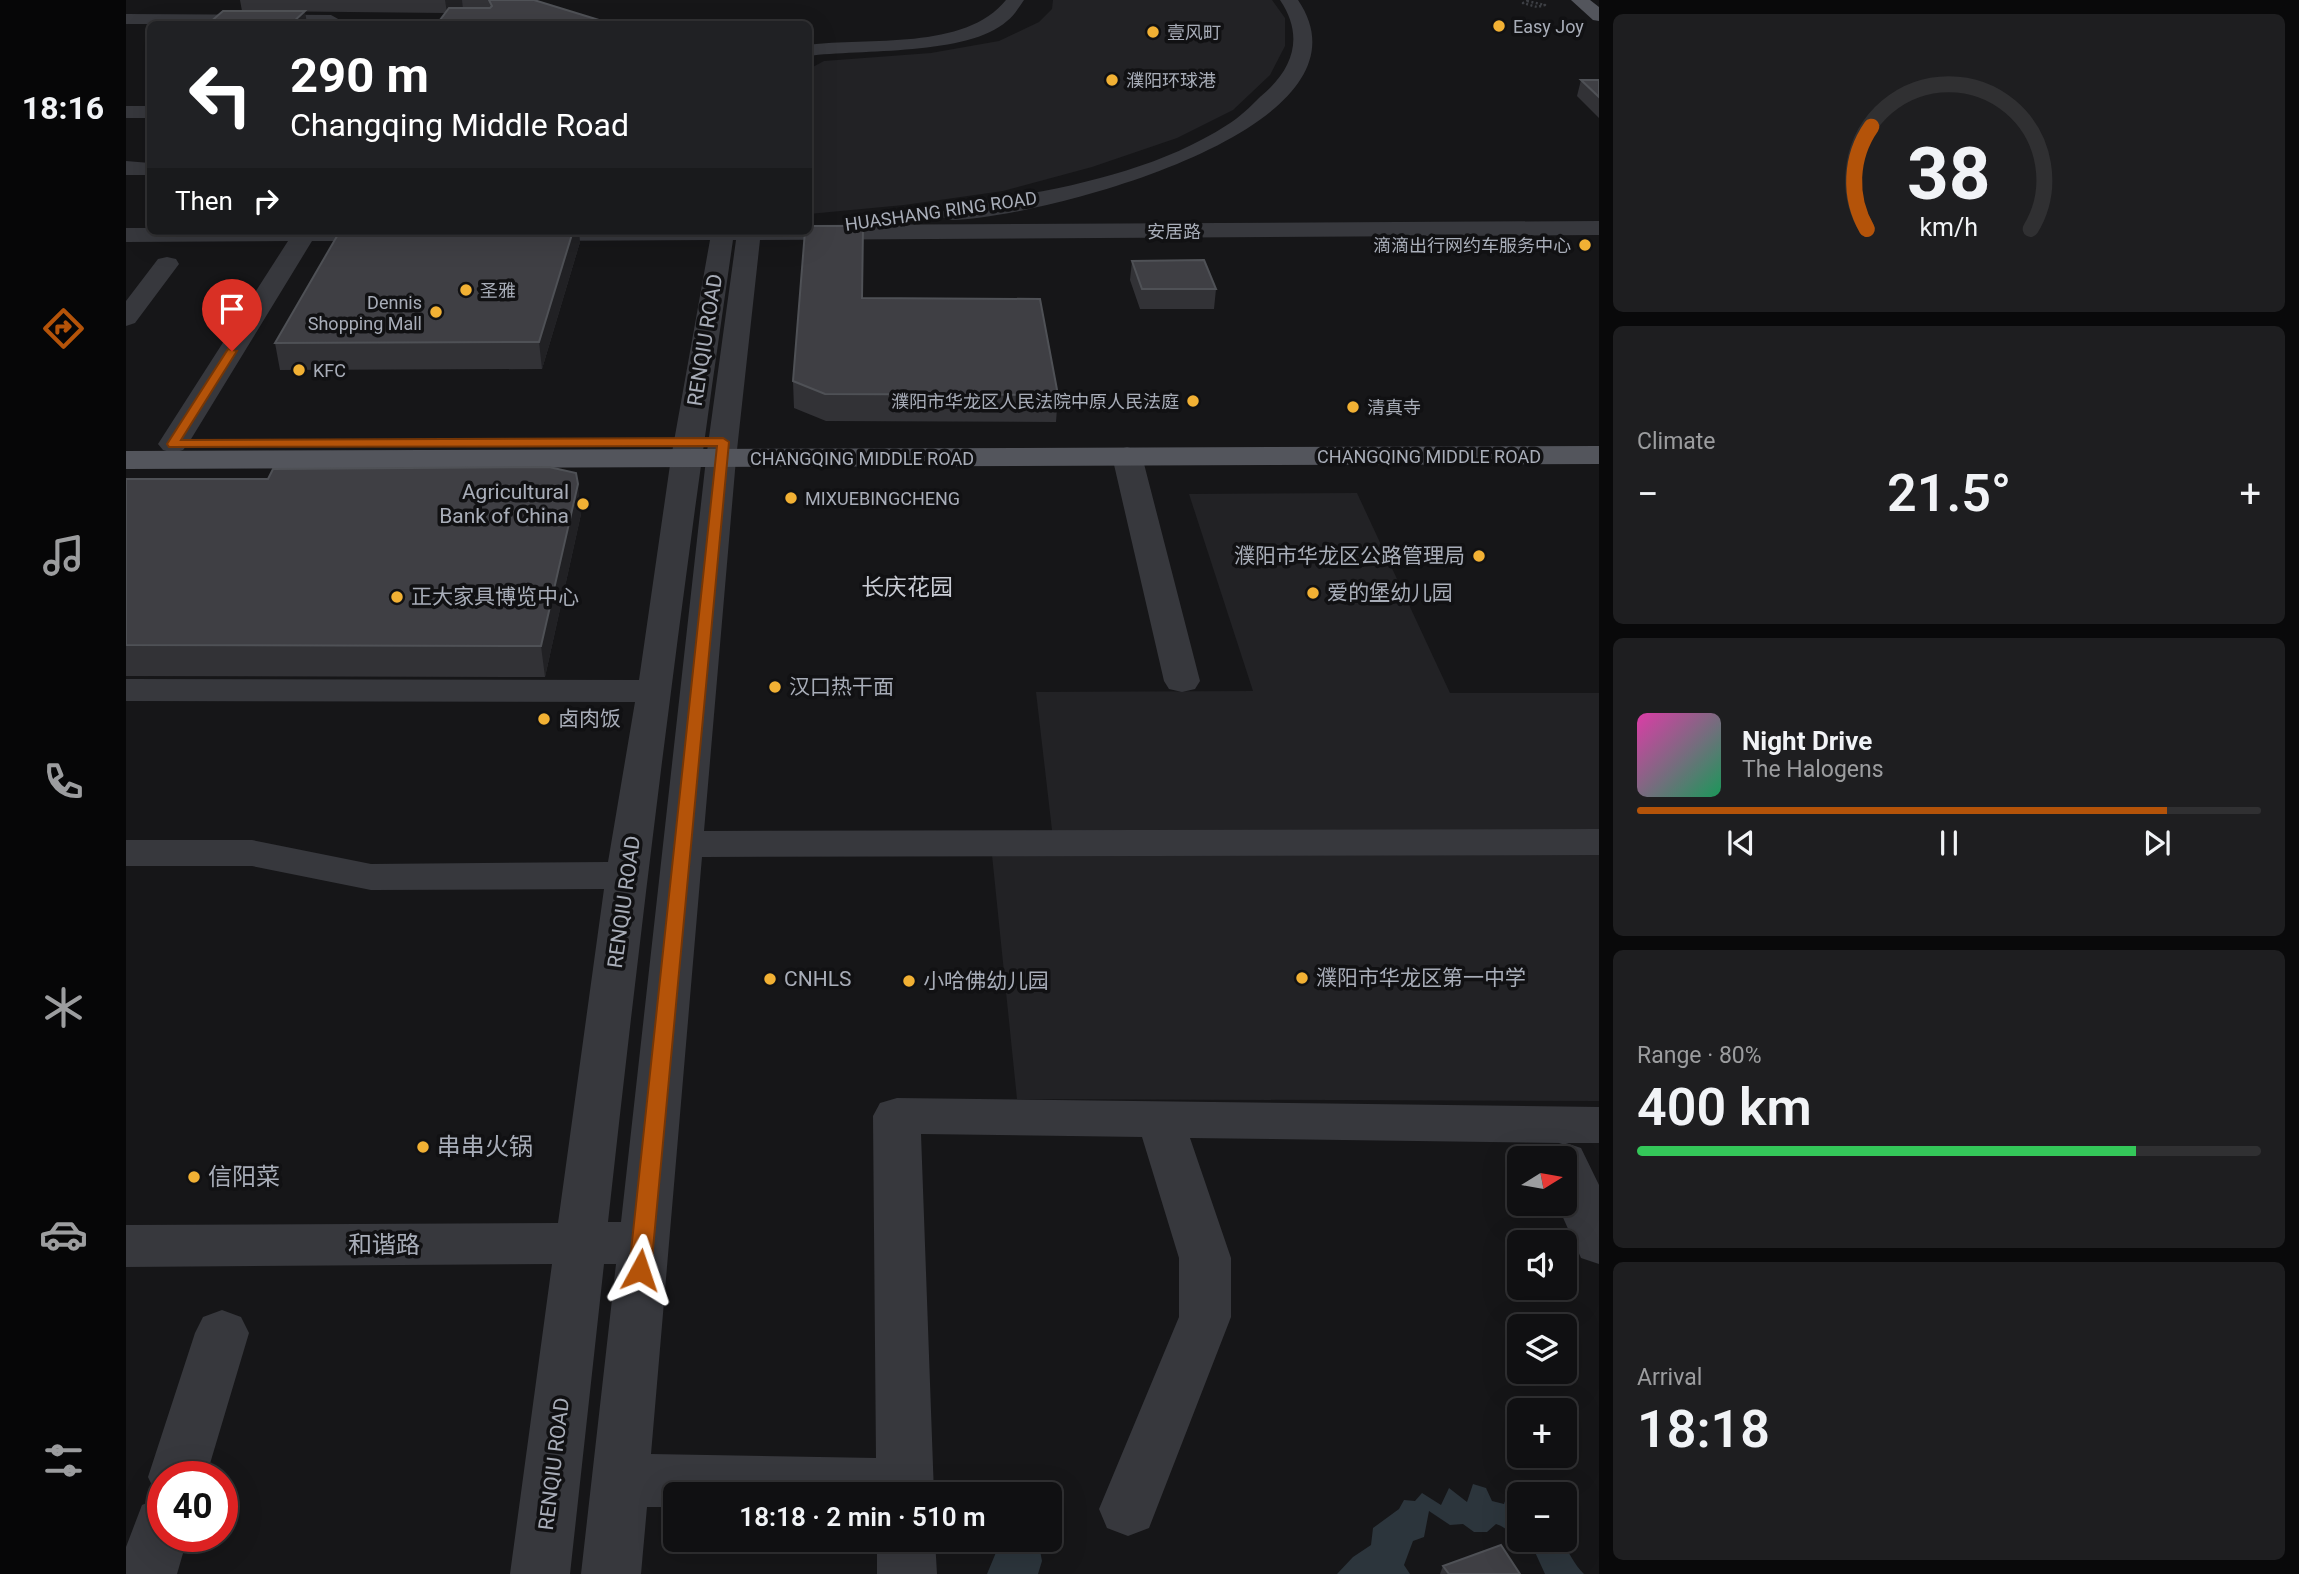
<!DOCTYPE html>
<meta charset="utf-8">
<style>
:root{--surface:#101012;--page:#1e1e20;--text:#f1f3f6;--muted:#9c9d9f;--line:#303032;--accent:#b45309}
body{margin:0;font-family:Roboto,"Noto Sans SC",sans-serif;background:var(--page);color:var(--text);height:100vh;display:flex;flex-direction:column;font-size:26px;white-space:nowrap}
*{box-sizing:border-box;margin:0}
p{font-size:23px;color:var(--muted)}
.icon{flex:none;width:38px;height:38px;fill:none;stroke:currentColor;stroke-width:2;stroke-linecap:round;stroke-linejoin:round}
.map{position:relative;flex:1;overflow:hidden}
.side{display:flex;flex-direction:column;gap:14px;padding:14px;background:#09090a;width:700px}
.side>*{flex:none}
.top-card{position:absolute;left:21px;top:21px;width:665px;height:214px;border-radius:10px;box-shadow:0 7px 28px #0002,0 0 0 2px var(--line);background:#202124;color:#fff;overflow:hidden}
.needle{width:46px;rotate:79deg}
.fabs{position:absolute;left:1381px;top:1146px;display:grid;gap:14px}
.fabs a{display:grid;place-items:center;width:70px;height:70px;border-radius:10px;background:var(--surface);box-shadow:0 7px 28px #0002,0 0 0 2px var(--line);font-size:35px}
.speed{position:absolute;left:21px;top:1461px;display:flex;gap:14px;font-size:35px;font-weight:700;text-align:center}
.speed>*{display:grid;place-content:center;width:91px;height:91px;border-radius:50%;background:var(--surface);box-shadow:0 7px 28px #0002,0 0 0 2px var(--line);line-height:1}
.speed .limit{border:10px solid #d22;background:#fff;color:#111}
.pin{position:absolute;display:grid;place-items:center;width:60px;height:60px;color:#fff;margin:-72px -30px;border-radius:50% 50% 50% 0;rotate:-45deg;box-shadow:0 0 7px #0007}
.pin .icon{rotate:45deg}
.me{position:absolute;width:77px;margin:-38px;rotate:5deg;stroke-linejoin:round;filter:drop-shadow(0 0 5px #0008)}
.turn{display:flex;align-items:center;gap:24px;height:147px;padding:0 28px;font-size:32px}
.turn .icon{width:91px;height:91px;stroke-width:2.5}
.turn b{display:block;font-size:49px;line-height:60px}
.then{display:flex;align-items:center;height:66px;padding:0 28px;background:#0003;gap:14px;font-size:26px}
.big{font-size:52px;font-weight:600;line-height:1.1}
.side .card{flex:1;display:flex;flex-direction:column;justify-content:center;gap:10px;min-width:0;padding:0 24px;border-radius:10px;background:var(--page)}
.side .dial{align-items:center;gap:0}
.dial svg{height:182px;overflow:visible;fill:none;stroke:var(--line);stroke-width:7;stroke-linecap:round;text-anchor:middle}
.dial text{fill:var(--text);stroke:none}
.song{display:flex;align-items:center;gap:21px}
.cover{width:84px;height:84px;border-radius:10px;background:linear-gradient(135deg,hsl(320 70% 55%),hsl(150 70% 35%))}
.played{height:7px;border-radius:4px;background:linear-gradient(90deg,var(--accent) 85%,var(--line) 85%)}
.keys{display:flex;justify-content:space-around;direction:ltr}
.heat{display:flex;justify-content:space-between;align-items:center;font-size:38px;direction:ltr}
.charge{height:10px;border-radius:5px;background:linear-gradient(90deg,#34c759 80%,var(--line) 0)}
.trip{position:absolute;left:537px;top:1482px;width:399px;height:70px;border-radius:10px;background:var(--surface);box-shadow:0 7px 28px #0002,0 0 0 2px var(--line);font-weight:600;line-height:70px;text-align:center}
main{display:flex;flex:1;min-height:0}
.tab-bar{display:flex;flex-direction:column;width:126px;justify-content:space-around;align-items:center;background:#060607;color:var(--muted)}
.tab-bar .icon{width:49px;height:49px}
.tab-bar .selected{color:var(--accent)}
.tab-bar b{font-size:32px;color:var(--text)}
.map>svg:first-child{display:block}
.built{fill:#222225}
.water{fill:#2c353c}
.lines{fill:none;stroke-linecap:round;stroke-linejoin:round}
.path{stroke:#3d3f44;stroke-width:2.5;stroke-dasharray:2 2.5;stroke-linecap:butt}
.minor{fill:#37383d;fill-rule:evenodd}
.major{fill:#53555c;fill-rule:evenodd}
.wall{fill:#323236}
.shaded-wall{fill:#212124}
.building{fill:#3f3f44;stroke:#4f5156;stroke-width:2}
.route{fill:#b45309;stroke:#753606;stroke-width:2}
.poi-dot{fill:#f2b134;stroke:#111113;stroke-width:2.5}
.labels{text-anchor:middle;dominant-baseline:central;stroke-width:7;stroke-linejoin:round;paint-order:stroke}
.far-poi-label{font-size:18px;fill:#a8adb8;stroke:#111113;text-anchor:start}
.far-street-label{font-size:18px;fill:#a8adb8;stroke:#111113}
.street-label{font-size:21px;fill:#a8adb8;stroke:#111113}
.poi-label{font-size:21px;fill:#a8adb8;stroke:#111113;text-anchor:start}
.neighbourhood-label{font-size:23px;fill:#c9ccd4;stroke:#111113}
.near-poi-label{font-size:24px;fill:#a8adb8;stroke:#111113;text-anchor:start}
.near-street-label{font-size:24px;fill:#a8adb8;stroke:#111113}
</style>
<main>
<nav class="tab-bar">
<b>18:16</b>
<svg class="icon selected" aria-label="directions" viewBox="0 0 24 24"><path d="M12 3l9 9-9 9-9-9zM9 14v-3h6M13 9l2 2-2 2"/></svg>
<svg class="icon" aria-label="music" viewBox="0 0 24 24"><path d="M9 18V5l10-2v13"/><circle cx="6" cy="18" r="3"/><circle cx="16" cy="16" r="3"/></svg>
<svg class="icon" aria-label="phone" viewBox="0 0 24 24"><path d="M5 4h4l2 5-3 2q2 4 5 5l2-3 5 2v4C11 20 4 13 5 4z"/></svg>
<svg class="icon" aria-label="climate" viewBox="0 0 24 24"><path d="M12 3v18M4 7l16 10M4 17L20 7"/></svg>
<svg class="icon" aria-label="car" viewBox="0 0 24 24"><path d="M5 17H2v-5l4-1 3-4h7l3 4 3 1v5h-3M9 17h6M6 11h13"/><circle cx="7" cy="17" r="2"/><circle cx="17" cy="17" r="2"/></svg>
<svg class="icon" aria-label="filters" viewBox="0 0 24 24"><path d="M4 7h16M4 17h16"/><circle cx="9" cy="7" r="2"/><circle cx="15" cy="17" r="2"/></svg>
</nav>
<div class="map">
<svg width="1473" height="1574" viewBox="0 0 1473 1574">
<rect width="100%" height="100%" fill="#161618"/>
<!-- built -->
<path class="built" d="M 927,0 L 1146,0 L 1159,18 L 1159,46 L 1144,75 L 1107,110 L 1051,138 L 966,167 L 877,191 L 778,205 L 683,214 L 683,69 L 698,61 L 805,53 L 873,41 L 913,22 L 926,9 Z
M 1231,493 L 1324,693 L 1473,693 L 1473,1101 L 891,1099 L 866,855 L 929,856 L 910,692 L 1127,691 L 1063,494 Z"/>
<!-- water -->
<path class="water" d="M 1347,1484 L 1360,1488 L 1366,1501 L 1378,1504 L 1381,1495 L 1393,1510 L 1393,1540 L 1433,1540 C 1444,1551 1447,1564 1458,1574 L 1419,1574 L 1408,1550 C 1393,1545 1386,1529 1370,1524 L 1361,1532 L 1348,1532 L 1337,1524 L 1324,1525 L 1303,1511 L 1298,1537 L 1287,1541 L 1278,1565 L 1284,1574 L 1211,1574 L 1227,1557 L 1245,1545 L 1247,1528 L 1273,1509 L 1278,1500 L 1289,1501 L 1296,1493 L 1315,1505 L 1323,1488 L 1341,1502 Z
M 869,1540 L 912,1540 L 916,1561 L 912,1574 L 861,1574 L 871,1550 Z"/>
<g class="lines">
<!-- path -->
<path class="path" d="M 1401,1 L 1419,5 L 1411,7 L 1397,3 Z"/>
<!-- minor -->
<path class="minor" d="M 880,0 L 898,0 C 893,7 888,16 881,21 C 842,56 735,49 682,56 L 682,45 C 742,37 839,51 880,0 Z
M 1154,0 L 1172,0 C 1261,131 910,218 827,220 C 820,220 817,218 814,213 L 825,206 C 917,193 1022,176 1101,125 C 1114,117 1124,107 1134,97 C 1167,70 1179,37 1154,0 Z
M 0,14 L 205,15 L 214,20 L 208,24 L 0,24 Z
M 0,106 L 24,106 L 24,118 L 0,118 Z
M 0,161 L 24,163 L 24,175 L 0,175 Z
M 1473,221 L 1473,235 L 634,240 L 610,459 L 578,831 L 1473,829 L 1473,855 L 576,857 L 525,1454 L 750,1458 L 747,1116 L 754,1103 L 771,1098 L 1473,1107 L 1473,1143 L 1440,1143 L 1455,1148 L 1473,1185 L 1473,1264 L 1455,1258 L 1431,1204 L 1438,1204 L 1438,1158 L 1415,1158 L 1421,1148 L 1436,1143 L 1064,1138 L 1105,1258 L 1105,1317 L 1023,1528 L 1002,1536 L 981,1528 L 973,1509 L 1053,1317 L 1053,1258 L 1016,1137 L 795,1134 L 808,1494 L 550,1494 L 550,1507 L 521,1507 L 515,1574 L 455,1574 L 490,1264 L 478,1264 L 444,1574 L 384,1574 L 426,1264 L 0,1267 L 0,1225 L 432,1223 L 478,889 L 245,890 L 126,866 L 0,866 L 0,840 L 126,840 L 245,864 L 482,862 L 509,702 L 0,701 L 0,679 L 513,680 L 545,458 L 584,240 L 401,241 L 393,239 L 389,234 L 391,231 L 682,231 L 682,225 ZM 607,240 L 610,240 L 580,459 L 495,1222 L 482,1222 C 518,894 559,566 607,240 Z
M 0,228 L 24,228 L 24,231 L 274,231 L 276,234 L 272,239 L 264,241 L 186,241 L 62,444 L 57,450 L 47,453 L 37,450 L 32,444 L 162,241 L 0,242 Z
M 41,257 L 50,259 L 53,264 L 9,323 L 0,326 L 0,301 L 32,259 Z
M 1001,447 L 1011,450 L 1016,456 L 1074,681 L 1069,689 L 1056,692 L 1043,689 L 1038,681 L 986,456 L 991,450 Z
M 96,1310 L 115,1317 L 123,1333 L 80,1477 L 37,1477 L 37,1536 L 62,1536 L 51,1574 L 0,1574 L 0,1547 L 16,1505 L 35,1497 L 31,1496 L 22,1477 L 69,1333 L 77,1317 Z
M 751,1540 L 809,1540 L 811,1574 L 751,1574 Z"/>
<!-- major -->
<path class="major" d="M 1445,0 L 1464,0 L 1473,7 L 1473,21 L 1467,20 Z
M 1473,446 L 1473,464 L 0,469 L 0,451 Z"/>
</g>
<!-- wall -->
<path class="wall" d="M 114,0 L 408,0 L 486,24 L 319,13 L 116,11 Z
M 1455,80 L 1473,80 L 1473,118 L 1451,96 Z
M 454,242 L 416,369 L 154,370 L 149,343 Z
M 1006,261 L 1090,289 L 1088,309 L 1014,309 L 1004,280 Z
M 737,298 L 932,395 L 930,422 L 700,421 L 668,408 L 667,381 Z
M 0,479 L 455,514 L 419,677 L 0,676 Z
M 1317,1566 L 1394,1574 L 1314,1574 Z"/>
<!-- shaded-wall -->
<path class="shaded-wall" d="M 319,0 L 336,0 L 337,9 L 321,13 Z
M 179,11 L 181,24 L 165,24 Z
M 447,231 L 453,231 L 454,242 L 416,369 L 413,342 Z
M 452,484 L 455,514 L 419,677 L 415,646 Z"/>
<!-- building -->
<path class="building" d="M 363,0 L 408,0 L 486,24 L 311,24 L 323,8 L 364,8 L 366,6 Z
M 97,11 L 179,11 L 165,24 L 82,24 Z
M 1455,80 L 1473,80 L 1473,97 Z
M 682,226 L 737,226 L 736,298 L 914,299 L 932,395 L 699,394 L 667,381 L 679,231 L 682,231 Z
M 214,231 L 447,231 L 413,342 L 149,343 Z
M 1078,260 L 1090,289 L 1016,289 L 1006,261 Z
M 423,467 L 450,473 L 452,484 L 415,646 L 0,645 L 0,479 L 142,479 L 147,469 Z
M 1375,1545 L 1394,1574 L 1323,1574 L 1317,1566 Z"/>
<!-- route -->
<path class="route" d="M 102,349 L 111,351 L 55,440 L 597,438 L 603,442 L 525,1270 L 522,1276 L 514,1278 L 506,1276 L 503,1270 L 591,446 L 43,447 L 41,444 Z"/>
<!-- markers -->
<g class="poi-dot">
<circle cx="1373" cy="26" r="7"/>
<circle cx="1027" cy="32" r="7"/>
<circle cx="986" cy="80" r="7"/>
<circle cx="1459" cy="245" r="7"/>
<circle cx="340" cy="290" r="7"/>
<circle cx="310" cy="312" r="7"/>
<circle cx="173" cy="370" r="7"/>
<circle cx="1067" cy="401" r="7"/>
<circle cx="1227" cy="407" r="7"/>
<circle cx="665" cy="498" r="7"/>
<circle cx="457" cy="504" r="7"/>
<circle cx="1353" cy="556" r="7"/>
<circle cx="1187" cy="593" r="7"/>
<circle cx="271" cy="597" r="7"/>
<circle cx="649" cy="687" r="7"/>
<circle cx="418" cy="719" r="7"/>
<circle cx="1176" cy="978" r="7"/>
<circle cx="644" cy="979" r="7"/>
<circle cx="783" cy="981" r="7"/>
<circle cx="297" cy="1147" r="7"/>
<circle cx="68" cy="1177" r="7"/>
</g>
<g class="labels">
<!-- far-poi labels -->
<g class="far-poi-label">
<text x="1387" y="26">Easy Joy</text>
<text x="1041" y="32">壹风町</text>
<text x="1000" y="80">濮阳环球港</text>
<text x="1445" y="245" text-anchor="end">滴滴出行网约车服务中心</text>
<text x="354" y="290">圣雅</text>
<text x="296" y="302" text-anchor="end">Dennis<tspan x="296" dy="21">Shopping Mall</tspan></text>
<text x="187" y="370">KFC</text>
<text x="1053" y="401" text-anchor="end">濮阳市华龙区人民法院中原人民法庭</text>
<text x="1241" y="407">清真寺</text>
<text x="679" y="498">MIXUEBINGCHENG</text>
</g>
<!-- far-street labels -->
<g class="far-street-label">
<text transform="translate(815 211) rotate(-8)">HUASHANG RING ROAD</text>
<text x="1048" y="231">安居路</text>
<text x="1303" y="456">CHANGQING MIDDLE ROAD</text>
<text x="736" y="458">CHANGQING MIDDLE ROAD</text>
</g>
<!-- street labels -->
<g class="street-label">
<text transform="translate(579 340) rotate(-81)">RENQIU ROAD</text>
<text transform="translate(498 902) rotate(-82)">RENQIU ROAD</text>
<text transform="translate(428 1464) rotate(-83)">RENQIU ROAD</text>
</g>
<!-- poi labels -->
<g class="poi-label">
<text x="443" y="492" text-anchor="end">Agricultural<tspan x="443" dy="24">Bank of China</tspan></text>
<text x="1339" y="556" text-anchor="end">濮阳市华龙区公路管理局</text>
<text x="1201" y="593">爱的堡幼儿园</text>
<text x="285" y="597">正大家具博览中心</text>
<text x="663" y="687">汉口热干面</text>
<text x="432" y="719">卤肉饭</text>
<text x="1190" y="978">濮阳市华龙区第一中学</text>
<text x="658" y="979">CNHLS</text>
<text x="797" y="981">小哈佛幼儿园</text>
</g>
<!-- neighbourhood labels -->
<g class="neighbourhood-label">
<text x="781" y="587">长庆花园</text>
</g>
<!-- near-poi labels -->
<g class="near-poi-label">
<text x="311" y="1147">串串火锅</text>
<text x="82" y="1177">信阳菜</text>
</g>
<!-- near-street labels -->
<g class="near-street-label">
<text x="258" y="1245">和谐路</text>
</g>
</g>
</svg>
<div class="fabs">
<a><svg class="needle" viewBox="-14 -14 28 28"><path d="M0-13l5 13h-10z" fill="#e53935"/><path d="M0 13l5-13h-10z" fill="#9c9d9f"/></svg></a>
<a><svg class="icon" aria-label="sound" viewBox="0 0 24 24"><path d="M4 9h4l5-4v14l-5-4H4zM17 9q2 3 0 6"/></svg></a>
<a><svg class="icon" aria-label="layers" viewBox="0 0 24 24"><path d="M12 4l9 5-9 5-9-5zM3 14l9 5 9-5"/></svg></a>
<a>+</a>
<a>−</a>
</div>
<div class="speed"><div class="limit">40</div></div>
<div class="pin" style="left:106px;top:351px;background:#d93025"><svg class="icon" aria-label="arrive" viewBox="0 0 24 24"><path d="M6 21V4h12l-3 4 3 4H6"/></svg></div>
<svg class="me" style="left:514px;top:1270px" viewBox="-20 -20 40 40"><path d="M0-17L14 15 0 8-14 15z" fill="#b45309" stroke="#fff" stroke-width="4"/></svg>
<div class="trip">18:18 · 2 min · 510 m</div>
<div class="top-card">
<div class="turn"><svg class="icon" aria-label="left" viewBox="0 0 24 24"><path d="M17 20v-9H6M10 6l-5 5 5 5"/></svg><div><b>290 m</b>Changqing Middle Road</div></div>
<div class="then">Then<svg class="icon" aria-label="right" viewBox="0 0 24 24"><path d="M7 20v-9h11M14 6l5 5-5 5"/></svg></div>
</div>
</div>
<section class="side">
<div class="card dial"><svg viewBox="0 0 100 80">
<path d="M14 69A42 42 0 1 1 86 69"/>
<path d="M14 69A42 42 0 0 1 16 24" stroke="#b45309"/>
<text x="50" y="56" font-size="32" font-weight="700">38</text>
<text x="50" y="72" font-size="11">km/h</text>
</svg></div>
<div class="card"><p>Climate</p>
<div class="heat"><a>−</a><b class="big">21.5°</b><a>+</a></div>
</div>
<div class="card">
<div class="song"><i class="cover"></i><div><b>Night Drive</b><p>The Halogens</p></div></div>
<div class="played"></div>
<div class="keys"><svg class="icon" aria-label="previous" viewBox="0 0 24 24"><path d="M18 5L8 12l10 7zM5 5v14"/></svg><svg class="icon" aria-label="pause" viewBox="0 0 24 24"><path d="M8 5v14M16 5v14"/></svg><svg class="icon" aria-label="next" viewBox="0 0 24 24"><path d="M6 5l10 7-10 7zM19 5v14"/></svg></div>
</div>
<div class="card"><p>Range · 80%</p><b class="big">400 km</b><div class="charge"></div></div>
<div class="card"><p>Arrival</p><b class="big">18:18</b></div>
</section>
</main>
